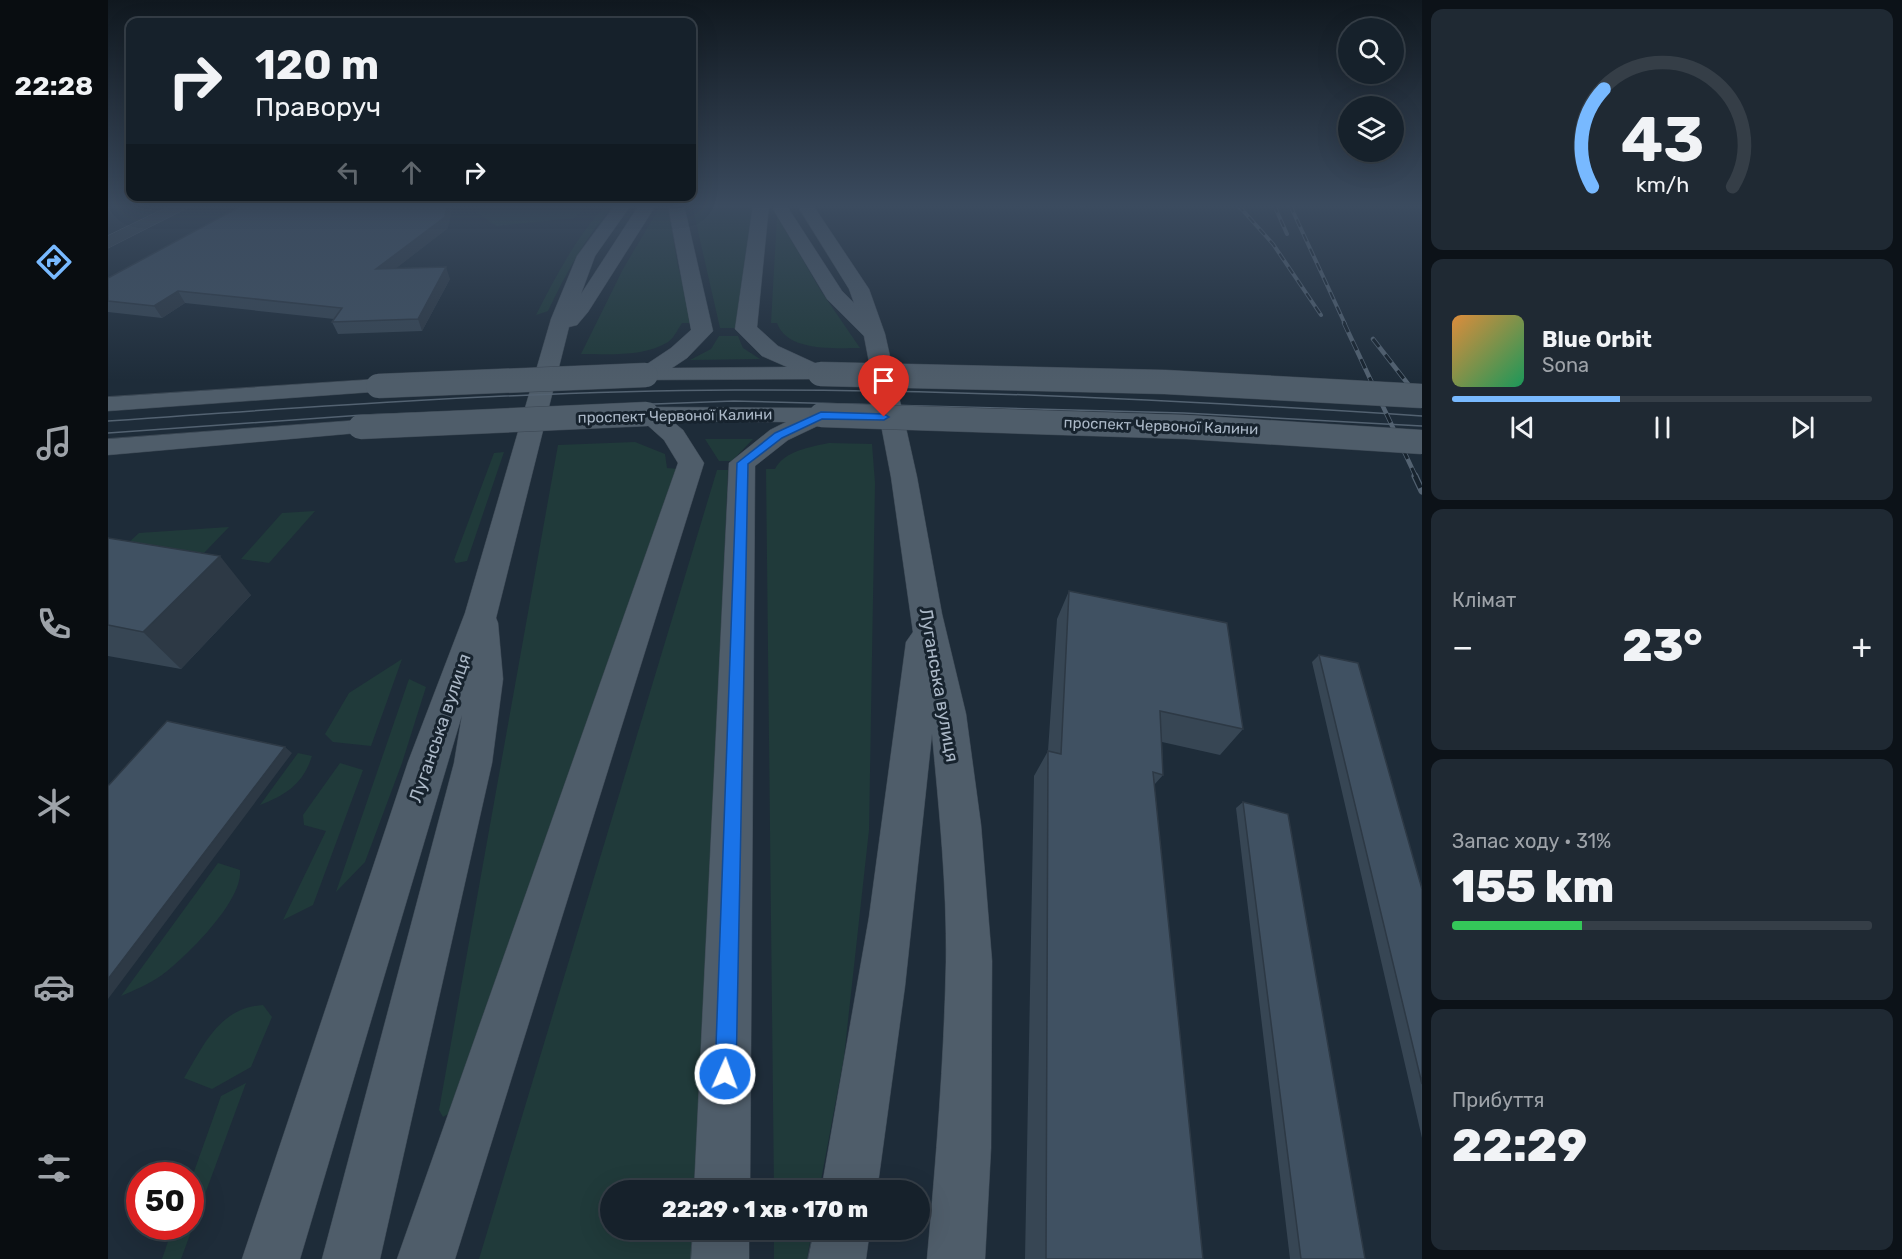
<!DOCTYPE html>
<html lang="uk">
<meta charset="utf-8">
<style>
:root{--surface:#16212b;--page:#1f2933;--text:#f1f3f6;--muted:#9ea3a9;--line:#353e47;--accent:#78b9ff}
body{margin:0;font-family:Rubik,sans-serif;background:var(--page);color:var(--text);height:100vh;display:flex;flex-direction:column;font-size:22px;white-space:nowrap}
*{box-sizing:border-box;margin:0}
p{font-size:20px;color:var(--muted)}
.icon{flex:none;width:33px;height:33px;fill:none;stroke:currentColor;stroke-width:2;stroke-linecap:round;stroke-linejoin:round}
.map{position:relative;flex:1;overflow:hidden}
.side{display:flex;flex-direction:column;gap:9px;padding:9px;background:#0c1218;width:480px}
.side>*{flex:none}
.banner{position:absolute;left:18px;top:18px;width:570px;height:183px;border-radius:12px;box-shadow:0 6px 24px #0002,0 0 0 2px var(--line);background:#16212b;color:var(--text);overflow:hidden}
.buttons{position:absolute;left:1230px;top:18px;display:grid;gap:12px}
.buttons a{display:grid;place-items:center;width:66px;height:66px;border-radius:50%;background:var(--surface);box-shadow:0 6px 24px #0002,0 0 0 2px var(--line);font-size:30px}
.speed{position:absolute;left:18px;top:1162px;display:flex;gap:12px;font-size:30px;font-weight:700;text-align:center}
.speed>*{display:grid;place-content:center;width:78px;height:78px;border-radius:50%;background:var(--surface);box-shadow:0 6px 24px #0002,0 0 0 2px var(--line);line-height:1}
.speed .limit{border:9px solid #d22;background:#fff;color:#111}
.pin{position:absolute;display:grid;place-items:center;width:51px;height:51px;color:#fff;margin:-62px -26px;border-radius:50% 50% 50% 0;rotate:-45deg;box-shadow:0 0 6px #0007}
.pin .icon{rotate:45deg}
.me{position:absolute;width:66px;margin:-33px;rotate:2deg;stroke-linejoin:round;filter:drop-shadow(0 0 4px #0008)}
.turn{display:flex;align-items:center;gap:21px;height:126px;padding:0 30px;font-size:27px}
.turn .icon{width:78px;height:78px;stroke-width:2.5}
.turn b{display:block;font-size:42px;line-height:51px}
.lanes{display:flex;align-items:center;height:57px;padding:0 30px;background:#0003;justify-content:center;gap:30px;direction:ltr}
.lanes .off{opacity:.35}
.big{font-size:45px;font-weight:800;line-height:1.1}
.side .tile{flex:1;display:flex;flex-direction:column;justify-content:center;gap:9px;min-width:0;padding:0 21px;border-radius:12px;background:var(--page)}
.side .dial{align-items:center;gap:0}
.dial svg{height:156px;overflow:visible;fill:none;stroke:var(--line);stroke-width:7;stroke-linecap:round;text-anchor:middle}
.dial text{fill:var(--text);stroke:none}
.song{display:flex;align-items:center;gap:18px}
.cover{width:72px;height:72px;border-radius:9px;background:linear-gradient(135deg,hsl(30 70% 55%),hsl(150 70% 35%))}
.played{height:6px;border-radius:3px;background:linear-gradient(90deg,var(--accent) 40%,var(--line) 40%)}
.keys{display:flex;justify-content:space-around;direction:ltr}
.heat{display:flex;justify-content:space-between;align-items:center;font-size:33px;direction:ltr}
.charge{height:9px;border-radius:4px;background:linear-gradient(90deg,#34c759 31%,var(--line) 0)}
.trip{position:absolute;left:492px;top:1180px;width:330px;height:60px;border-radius:30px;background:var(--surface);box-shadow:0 6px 24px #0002,0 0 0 2px var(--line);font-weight:800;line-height:60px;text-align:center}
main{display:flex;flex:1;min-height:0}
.menu{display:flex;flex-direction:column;width:108px;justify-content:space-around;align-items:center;background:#090d11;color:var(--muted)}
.menu .icon{width:42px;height:42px}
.menu .selected{color:var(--accent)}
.menu b{font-size:27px;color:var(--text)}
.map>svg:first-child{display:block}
.green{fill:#203a3a}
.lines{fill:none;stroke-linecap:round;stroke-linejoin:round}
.minor-casing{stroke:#4f5b68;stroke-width:1}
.major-casing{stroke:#3b4753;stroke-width:1}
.minor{fill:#313e49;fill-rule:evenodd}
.major{fill:#4f5d6a;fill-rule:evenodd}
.tram{stroke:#536271;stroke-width:1.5}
.rail-far2-casing{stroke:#536271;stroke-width:4}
.rail-far1-casing{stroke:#536271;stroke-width:4.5}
.rail-casing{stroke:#536271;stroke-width:7}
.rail-far2{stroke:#17232e;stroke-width:2;stroke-dasharray:8;stroke-linecap:butt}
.rail-far1{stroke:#17232e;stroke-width:3;stroke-dasharray:10;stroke-linecap:butt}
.rail{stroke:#17232e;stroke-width:4.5;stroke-dasharray:13;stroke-linecap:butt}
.major-bridge-casing{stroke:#3b4753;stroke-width:25;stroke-linecap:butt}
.major-bridge{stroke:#4f5d6a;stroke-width:24}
.wall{fill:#374654}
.shaded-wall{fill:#2d3945}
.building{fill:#405162;stroke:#2d3945;stroke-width:1.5}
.route{fill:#1a73e8;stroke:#114b97;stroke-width:1.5}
.labels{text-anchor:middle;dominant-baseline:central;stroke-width:6;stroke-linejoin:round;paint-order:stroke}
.far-street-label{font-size:15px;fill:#abb8c7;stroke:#17232e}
.street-label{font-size:18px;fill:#abb8c7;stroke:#17232e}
</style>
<main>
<nav class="menu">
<b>22:28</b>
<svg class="icon selected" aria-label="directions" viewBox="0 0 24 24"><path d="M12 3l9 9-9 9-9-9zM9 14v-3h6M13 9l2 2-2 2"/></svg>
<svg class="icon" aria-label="music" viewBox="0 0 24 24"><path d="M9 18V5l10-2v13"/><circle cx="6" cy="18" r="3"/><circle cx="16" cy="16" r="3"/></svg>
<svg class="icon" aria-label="phone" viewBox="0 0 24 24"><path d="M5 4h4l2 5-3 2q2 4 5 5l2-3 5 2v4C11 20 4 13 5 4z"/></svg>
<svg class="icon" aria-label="climate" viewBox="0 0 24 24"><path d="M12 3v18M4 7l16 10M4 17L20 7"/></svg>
<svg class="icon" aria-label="car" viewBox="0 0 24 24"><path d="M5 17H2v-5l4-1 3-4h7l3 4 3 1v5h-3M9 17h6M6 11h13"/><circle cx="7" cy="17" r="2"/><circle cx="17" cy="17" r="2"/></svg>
<svg class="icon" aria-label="filters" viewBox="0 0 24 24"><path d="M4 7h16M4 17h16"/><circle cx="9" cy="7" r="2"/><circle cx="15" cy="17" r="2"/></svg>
</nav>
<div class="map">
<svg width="1314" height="1259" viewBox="0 0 1314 1259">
<rect width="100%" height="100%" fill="#1e2c39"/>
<!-- green -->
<path class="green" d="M 372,205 L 479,205 L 467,218 L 388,226 L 370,213 Z
M 498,205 L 506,205 C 478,236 458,273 440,311 L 428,315 C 448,276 468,237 498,205 Z
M 584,205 L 645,205 L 628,328 L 612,328 Z
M 557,206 L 560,208 L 570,266 L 585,323 L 574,323 C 570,329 566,338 560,342 C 536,357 501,354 473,354 L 515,269 L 550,210 Z
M 669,216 L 713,291 L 752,348 C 727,348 679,352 669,323 L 663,323 Z
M 611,336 L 630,336 L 635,348 L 652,359 L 582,360 L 603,349 Z
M 597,439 L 645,439 L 624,461 L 611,461 Z
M 527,442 L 557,454 L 559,468 L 571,469 L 342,1113 L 335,1117 L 331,1110 L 450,445 Z
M 721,443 L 764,444 L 767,483 L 761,830 L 736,1057 L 711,1191 L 666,1191 L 658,469 L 667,469 C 676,451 702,447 721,443 Z
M 396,452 L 359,561 L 348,563 L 346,560 L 386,453 Z
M 609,470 L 620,470 L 589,1191 L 502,1191 L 502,1230 L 588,1230 L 586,1259 L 371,1259 Z
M 207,511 L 161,563 L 133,559 L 174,513 Z
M 121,527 L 96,553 L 19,544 L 31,533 Z
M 294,659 L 263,746 L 225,742 L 217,734 L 241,693 Z
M 301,679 L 318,687 L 294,763 L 257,862 L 228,892 Z
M 190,753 L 204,756 C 195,784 178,795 152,805 Z
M 232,763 L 255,770 L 205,905 L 175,920 L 218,831 L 196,825 L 195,815 Z
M 110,863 L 132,870 C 135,901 78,957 54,975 C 41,984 27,990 13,996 Z
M 155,1005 L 164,1017 L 143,1067 L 104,1089 L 76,1078 C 96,1045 111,1008 155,1005 Z
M 138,1083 L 73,1259 L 54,1259 L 65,1227 L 82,1227 L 83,1180 L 113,1096 Z
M 666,1230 L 704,1230 L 699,1259 L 666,1259 Z"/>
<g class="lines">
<defs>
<path id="minor" d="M 64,205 L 85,205 L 0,248 L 0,236 Z"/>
<path id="major" d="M 507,205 L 523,205 L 487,256 L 473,294 L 531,205 L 548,205 L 480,312 L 469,325 L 461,327 L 388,618 L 390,623 L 395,679 L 384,763 L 272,1259 L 214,1259 L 346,763 L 354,715 L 192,1259 L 134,1259 L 300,762 L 357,613 L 443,319 L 469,256 Z
M 560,205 L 576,205 L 605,331 L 579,358 L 564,368 L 679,367 L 654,356 L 627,329 L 645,205 L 661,205 L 649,327 L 670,346 L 720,369 L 723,374 L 720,379 L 530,380 L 527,375 L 530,370 L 563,348 L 583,330 Z
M 689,205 L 705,205 L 761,289 L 777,334 L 809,477 L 834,614 L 858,714 L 873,825 L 884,961 L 883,1148 L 877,1259 L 819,1259 C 828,1160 836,1061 838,962 C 839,886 831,809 824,734 L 797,986 L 769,1191 L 713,1191 L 761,917 L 798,642 L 805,632 L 783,477 L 756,336 L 719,299 L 665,209 L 669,205 L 679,206 L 734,291 L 746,303 L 741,289 Z
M 270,379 L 278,381 L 282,386 L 278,391 L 0,411 L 0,397 Z
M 539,407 L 713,408 L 722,410 L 725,415 L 722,420 L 680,440 L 647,466 L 642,1191 L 586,1191 L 621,463 L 662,430 L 678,422 L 564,421 L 575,430 L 596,463 L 347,1259 L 289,1259 L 570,463 L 556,440 L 527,414 L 530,409 Z
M 252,420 L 261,422 L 264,427 L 261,432 L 0,455 L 0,439 Z
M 585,1230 L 641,1230 L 641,1259 L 583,1259 Z
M 706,1230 L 762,1230 L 758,1259 L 700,1259 Z"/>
</defs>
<!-- minor casing -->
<use href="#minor" class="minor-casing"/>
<!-- major casing -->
<use href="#major" class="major-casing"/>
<!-- minor -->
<use href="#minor" class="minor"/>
<!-- major -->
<use href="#major" class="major"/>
<!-- tram -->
<path class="tram" d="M 0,421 C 209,406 418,391 627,390 C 856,389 1085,401 1314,416
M 0,433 L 255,415 L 626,401 L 1076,413 L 1314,426"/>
<defs>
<path id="rail-far2" d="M 1130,205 L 1165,244 L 1213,315
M 1166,205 L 1179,234
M 1182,205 L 1237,324"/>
<path id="rail-far1" d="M 1236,323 L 1308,477
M 1265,339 L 1314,402"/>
<path id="rail" d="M 1307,476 L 1314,491"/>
</defs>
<!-- rail-far2 casing -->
<use href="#rail-far2" class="rail-far2-casing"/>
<!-- rail-far1 casing -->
<use href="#rail-far1" class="rail-far1-casing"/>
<!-- rail casing -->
<use href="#rail" class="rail-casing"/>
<!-- rail-far2 -->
<use href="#rail-far2" class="rail-far2"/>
<!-- rail-far1 -->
<use href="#rail-far1" class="rail-far1"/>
<!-- rail -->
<use href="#rail" class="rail"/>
<defs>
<path id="major-bridge" d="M 712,374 L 1057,382 L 1314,396
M 270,386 L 538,375
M 713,415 L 1079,427 L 1314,442
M 252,427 L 539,414"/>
</defs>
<!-- major-bridge casing -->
<use href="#major-bridge" class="major-bridge-casing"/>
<!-- major-bridge -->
<use href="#major-bridge" class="major-bridge"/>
</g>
<!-- wall -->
<path class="wall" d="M 956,205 L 979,205 L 978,207 Z
M 340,228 L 288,268 L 342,279 L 314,331 L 230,334 L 224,322 L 226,319 L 77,303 L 54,318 L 0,312 L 0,278 Z
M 0,538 L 143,595 L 73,669 L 0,656 Z
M 961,591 L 1135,729 L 1112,755 L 1054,742 L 1055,775 L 1046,785 L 1095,1259 L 917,1259 L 926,776 L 940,751 L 949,619 Z
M 1211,655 L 1314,889 L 1314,1138 L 1204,662 Z
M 1135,802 L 1257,1259 L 1182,1259 L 1128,808 Z"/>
<!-- shaded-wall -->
<path class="shaded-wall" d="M 339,205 L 345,205 L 340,228 L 273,280 L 268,269 Z
M 338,267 L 342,279 L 314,331 L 310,319 Z
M 70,291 L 77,303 L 54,318 L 46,306 Z
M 112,556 L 143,595 L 73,669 L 35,632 Z
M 177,747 L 184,753 L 0,999 L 0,979 Z"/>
<!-- building -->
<path class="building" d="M 135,205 L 339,205 L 337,217 L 268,269 L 338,267 L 310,319 L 224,322 L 234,308 L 70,291 L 46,306 L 0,301 L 0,278 Z
M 0,538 L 112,556 L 35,632 L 0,625 Z
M 961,591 L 1119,623 L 1135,729 L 1052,711 L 1055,775 L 1045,772 L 1095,1259 L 938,1259 L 940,751 L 953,754 Z
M 1211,655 L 1250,663 L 1314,889 L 1314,1084 Z
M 59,721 L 177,747 L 0,979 L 0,786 Z
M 1135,802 L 1180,814 L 1257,1259 L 1193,1259 Z"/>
<!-- sky -->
<linearGradient id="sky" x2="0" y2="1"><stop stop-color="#10181f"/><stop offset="0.54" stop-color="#3b4b5f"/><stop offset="1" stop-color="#3b4b5f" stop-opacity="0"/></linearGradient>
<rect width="1314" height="381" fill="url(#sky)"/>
<!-- route -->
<path class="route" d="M 713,412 L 776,414 L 781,417 L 776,420 L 714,419 L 674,438 L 640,464 L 628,1074 L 625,1081 L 617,1084 L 610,1081 L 607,1074 L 629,463 L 667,433 Z"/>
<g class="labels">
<!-- far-street labels -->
<g class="far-street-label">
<text transform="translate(567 416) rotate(-1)">проспект Червоної Калини</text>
<text transform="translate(1053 426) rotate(2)">проспект Червоної Калини</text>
</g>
<!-- street labels -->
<g class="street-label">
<text transform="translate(831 685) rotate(80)">Луганська вулиця</text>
<text transform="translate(332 728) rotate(-71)">Луганська вулиця</text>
</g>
</g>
</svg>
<div class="buttons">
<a><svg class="icon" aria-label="search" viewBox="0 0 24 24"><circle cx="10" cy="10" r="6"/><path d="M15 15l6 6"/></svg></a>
<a><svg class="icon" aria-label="layers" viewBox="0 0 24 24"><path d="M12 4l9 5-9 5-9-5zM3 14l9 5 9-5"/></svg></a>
</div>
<div class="speed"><div class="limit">50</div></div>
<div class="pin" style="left:776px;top:417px;background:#d93025"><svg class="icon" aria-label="arrive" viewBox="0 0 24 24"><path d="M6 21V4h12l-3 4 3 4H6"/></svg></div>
<svg class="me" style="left:617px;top:1074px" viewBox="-20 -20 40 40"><circle r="17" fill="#1a73e8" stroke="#fff" stroke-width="3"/><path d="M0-11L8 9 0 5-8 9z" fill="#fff"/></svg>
<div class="trip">22:29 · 1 хв · 170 m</div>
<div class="banner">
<div class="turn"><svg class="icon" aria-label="right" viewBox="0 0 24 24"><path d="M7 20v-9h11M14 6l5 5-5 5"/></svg><div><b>120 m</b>Праворуч</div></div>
<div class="lanes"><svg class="icon off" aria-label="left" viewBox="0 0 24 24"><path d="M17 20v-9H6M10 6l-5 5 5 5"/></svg><svg class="icon off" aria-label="ahead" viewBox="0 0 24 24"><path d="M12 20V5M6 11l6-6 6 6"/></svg><svg class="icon" aria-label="right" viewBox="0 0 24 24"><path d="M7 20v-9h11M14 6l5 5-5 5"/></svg></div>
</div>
</div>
<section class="side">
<div class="tile dial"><svg viewBox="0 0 100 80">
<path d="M14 69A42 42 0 1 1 86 69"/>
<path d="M14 69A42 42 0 0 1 20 19" stroke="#78b9ff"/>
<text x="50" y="56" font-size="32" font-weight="700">43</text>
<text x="50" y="72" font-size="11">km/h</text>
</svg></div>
<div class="tile">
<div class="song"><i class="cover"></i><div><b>Blue Orbit</b><p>Sona</p></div></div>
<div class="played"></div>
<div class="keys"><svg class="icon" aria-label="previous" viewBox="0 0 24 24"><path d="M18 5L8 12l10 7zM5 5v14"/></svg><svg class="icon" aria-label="pause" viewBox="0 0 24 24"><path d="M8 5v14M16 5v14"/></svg><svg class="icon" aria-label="next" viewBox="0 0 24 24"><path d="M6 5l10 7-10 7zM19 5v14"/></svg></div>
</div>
<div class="tile"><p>Клімат</p>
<div class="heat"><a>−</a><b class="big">23°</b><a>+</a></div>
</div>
<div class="tile"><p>Запас ходу · 31%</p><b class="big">155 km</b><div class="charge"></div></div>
<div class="tile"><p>Прибуття</p><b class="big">22:29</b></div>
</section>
</main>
